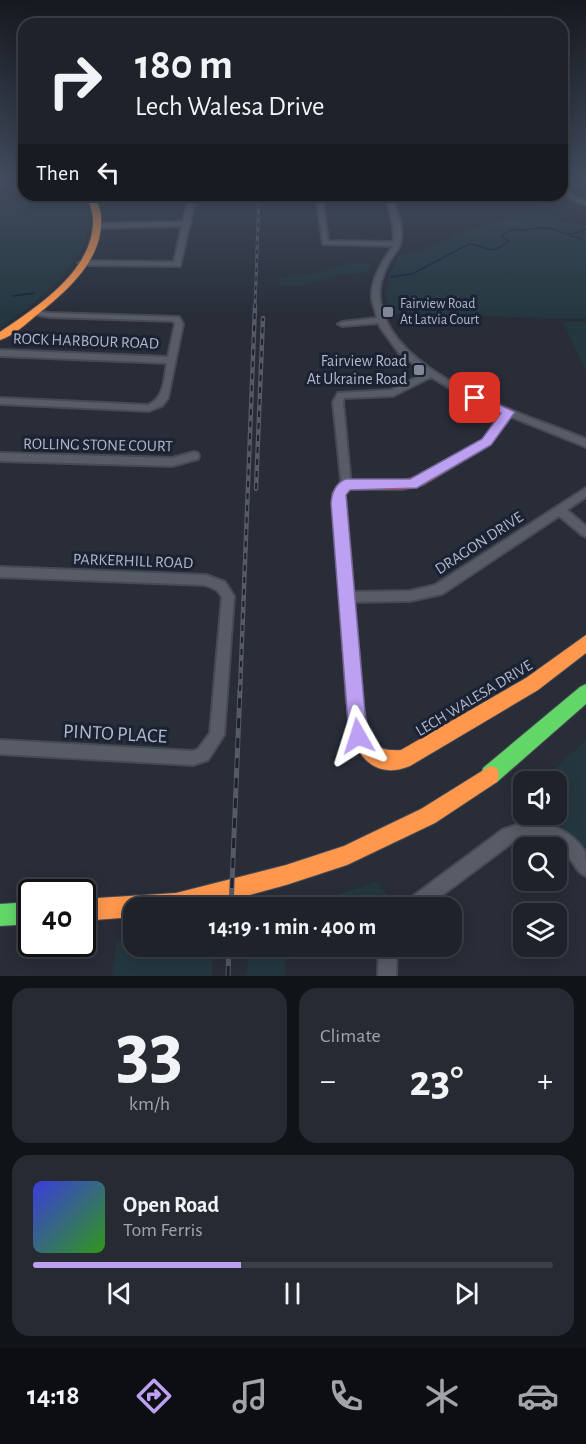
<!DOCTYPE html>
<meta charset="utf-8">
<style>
:root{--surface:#1e222a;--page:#262a32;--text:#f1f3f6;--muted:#a1a4a8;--line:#3c3f47;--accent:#bca0f2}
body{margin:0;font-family:"Alegreya Sans",sans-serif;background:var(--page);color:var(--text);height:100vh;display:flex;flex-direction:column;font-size:22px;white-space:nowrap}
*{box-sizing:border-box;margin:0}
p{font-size:20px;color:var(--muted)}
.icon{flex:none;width:33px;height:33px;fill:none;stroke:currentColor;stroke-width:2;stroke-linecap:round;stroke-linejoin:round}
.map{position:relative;height:976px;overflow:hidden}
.drawer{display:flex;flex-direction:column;gap:12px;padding:12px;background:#101317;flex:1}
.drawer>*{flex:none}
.banner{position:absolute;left:18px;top:18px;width:550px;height:183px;border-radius:18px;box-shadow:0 3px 15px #0003,0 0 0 2px var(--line);background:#1e222a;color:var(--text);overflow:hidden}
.fabs{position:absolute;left:513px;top:771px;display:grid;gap:12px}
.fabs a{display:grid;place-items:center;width:54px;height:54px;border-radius:12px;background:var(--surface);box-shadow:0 3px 15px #0003,0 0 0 2px var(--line);font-size:30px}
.speed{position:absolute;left:18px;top:879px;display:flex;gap:12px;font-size:30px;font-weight:700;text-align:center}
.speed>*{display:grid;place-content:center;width:78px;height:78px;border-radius:50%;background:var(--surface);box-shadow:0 3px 15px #0003,0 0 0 2px var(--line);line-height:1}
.speed .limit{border:3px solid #111;border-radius:9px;background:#fff;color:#111}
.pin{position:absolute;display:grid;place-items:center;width:51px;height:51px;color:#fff;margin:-26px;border-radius:12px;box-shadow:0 3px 9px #0006}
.me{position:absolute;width:66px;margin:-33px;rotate:354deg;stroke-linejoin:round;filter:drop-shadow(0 0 4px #0008)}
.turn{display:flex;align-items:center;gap:21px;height:126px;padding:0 18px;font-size:27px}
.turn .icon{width:78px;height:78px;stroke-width:2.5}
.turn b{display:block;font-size:42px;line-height:51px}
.then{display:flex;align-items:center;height:57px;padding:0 18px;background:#0003;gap:12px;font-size:22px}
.big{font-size:45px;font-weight:600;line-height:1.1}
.drawer .widget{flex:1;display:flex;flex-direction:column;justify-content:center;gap:9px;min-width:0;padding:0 21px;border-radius:18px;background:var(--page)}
.drawer .dial{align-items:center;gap:0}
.dial b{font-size:78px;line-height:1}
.song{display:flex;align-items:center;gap:18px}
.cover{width:72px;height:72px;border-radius:9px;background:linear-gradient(135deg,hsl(240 70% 55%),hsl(110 70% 35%))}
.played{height:6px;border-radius:3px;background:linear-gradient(90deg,var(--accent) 40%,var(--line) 40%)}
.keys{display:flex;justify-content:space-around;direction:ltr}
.heat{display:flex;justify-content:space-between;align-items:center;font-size:33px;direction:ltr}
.drawer .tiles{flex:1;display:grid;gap:12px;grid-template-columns:1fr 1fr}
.widget:last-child{grid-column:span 2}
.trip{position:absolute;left:123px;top:897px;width:339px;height:60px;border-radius:18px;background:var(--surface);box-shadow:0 3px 15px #0003,0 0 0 2px var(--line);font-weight:600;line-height:60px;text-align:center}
.dock{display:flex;height:96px;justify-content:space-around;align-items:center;background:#0c0e11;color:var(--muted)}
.dock .icon{width:42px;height:42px}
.dock .selected{color:var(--accent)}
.dock b{font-size:27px;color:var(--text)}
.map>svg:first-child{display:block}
.green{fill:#24373f}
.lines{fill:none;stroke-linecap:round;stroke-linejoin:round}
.stream{stroke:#16203d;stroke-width:1.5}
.street-casing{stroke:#454a55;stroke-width:4}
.fast-casing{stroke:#454a55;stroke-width:2}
.slow-casing{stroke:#454a55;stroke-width:2}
.jam-casing{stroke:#454a55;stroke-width:2}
.street{fill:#585c66;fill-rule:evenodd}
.fast{fill:#63d668;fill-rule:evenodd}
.slow{fill:#ff974d;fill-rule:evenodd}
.jam{fill:#b3261e;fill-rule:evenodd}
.rail-far2-casing{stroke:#575a64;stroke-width:3}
.rail-far1-casing{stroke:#575a64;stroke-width:4.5}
.rail-casing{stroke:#575a64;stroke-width:5}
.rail-far2{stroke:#1b2234;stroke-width:1.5;stroke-dasharray:4.5;stroke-linecap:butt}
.rail-far1{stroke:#1b2234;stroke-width:2;stroke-dasharray:6;stroke-linecap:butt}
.rail{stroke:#1b2234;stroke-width:3;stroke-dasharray:10;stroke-linecap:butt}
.route{fill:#bca0f2;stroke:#7a689d;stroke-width:1.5}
.poi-dot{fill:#818797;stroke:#1b2234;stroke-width:2}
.labels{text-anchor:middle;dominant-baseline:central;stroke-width:6;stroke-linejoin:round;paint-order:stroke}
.far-poi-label{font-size:14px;fill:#b1b8ca;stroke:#1b2234;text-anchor:start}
.street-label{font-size:16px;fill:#b1b8ca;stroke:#1b2234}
.poi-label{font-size:16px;fill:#b1b8ca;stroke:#1b2234;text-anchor:end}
.near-street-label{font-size:20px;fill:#b1b8ca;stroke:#1b2234}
</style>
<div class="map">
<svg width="586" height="976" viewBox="0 0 586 976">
<rect width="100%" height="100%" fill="#282d38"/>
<!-- green -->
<path class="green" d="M 40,195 L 44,198 L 81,195 C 113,247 36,303 0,328 L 0,208 Z
M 552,214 L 561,222 L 586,225 L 586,319 L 388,314 C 384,291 388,277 399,256 L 426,250 L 467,230 L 514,218 Z
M 350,263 L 373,264 L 364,274 C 339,269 299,293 280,285 L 278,278 L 317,273 Z
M 563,322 L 586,322 L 586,369 L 585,369 Z
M 586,740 L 586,855 L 561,827 L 529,815 L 556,814 L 556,782 L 542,781 Z
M 376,882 L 393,900 L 386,907 L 298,907 Z
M 133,939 L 134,946 L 213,947 L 212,976 L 112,976 L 117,941 Z
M 248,947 L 248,946 L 327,947 L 285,960 L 285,976 L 247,976 Z"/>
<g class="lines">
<!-- stream -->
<path class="stream" d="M 570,236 L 582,239
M 391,277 L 412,274 L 469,244 C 488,245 488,258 509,241 L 501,236 L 513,229 C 525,232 533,227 546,228 C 566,229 561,241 586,229
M 13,296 L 34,293"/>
<defs>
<path id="street" d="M 562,181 L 575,197 L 586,201 L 586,205 C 573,201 562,195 562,181 Z
M 195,195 L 201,195 L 193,207 L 190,222 L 191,224 L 189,226 L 180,266 L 82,265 L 78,263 L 82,261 L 174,262 L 182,226 L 98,228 L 95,226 L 98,224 L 183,222 L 187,207 Z
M 316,195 L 322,195 L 328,241 L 394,242 L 393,226 L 386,195 L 392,195 C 396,209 405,229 400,244 C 399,249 395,252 393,256 C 385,267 378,285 380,299 C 389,376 525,414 586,439 L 586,447 L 492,409 L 458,393 L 431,377 L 393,396 L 344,398 L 343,402 L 351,485 L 350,488 L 342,488 L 333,402 L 338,393 L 391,390 L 425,373 L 399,353 L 380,327 L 379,323 L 342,326 L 338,324 L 342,322 L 377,318 C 376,312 373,305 372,299 C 370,280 383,261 393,246 L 323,244 Z
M 33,310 L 49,313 L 179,317 L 183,324 L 168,398 L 162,406 L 149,411 L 0,404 L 0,398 L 148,405 C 165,398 164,378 167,363 L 0,356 L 0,350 L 168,357 L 175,324 L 173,321 L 49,317 L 33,314 Z
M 194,452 L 198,453 L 199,456 L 198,459 L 172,466 L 0,461 L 0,453 L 172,458 Z
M 586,488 L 586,497 L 567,510 L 586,526 L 586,537 L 582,535 L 559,516 L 442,594 L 410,601 L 346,602 L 342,601 L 340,597 L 342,593 L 346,592 L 410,591 L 435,585 Z
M 0,567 L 206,575 L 225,582 L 234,596 L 224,735 L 208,760 L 193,765 L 0,754 L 0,740 L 193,751 L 198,749 L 210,733 L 222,597 L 217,590 L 205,585 L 0,577 Z
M 534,822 C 553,823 575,834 585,852 C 586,859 586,869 586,876 C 579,873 577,869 573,863 C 556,839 541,832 513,842 L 425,908 L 403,908 L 405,902 L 502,830 L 522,823 Z
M 379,946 L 397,946 L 396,976 L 378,976 Z"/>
<path id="fast" d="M 586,684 L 586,704 L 497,782 L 490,784 L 483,782 L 481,775 L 483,768 L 580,687 Z
M 32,902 L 32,924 L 0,926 L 0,904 Z"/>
<path id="slow" d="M 87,195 L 95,195 C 97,202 101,210 101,217 C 104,259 67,291 38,314 C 27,323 13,336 0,340 L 0,332 C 38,306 95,270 93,218 C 92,210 89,202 87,195 Z
M 586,635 L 586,653 L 538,690 L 410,766 C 373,781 353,753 348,720 C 347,712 346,705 349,697 L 355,694 L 361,697 C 372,723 359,753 401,750 L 526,678 Z
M 490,766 L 497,768 L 499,775 L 497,782 L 435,823 L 347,865 L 286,885 L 203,908 L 134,908 L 134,917 L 82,921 L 82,899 L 176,893 L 286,865 L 344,846 L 421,809 Z"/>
<path id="jam" d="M 509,408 L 515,412 L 491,445 L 424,485 L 403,490 L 349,490 L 346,494 L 364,703 L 361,709 L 355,712 L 349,709 L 346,703 L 332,493 L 341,481 L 346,480 L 403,480 L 415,477 L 483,439 L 505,409 Z"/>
</defs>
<!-- street casing -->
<use href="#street" class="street-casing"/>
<!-- fast casing -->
<use href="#fast" class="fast-casing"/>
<!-- slow casing -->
<use href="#slow" class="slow-casing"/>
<!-- jam casing -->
<use href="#jam" class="jam-casing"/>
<!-- street -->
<use href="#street" class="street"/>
<!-- fast -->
<use href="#fast" class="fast"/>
<!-- slow -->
<use href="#slow" class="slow"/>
<!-- jam -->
<use href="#jam" class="jam"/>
<defs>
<path id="rail-far2" d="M 255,308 L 259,195"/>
<path id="rail-far1" d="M 256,489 L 263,318
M 240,691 L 255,306"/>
<path id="rail" d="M 231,908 L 240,690
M 228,976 L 229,946"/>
</defs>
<!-- rail-far2 casing -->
<use href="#rail-far2" class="rail-far2-casing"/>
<!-- rail-far1 casing -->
<use href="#rail-far1" class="rail-far1-casing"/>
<!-- rail casing -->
<use href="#rail" class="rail-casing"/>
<!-- rail-far2 -->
<use href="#rail-far2" class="rail-far2"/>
<!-- rail-far1 -->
<use href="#rail-far1" class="rail-far1"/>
<!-- rail -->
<use href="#rail" class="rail"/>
</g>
<!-- sky -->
<linearGradient id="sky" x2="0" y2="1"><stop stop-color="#16191f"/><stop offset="0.57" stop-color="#424c5e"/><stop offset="1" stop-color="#424c5e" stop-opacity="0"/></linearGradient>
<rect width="586" height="317" fill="url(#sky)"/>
<!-- route -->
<path class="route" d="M 475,394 L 515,412 L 491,445 L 417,488 L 350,490 L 346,495 L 367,736 L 364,742 L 358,745 L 351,742 L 349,736 L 331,503 C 332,493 335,483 346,479 L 410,479 L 482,439 L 501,413 L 471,401 L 469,398 Z"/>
<!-- markers -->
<g class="poi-dot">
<rect x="382" y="306" width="12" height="12" rx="3"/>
<rect x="413" y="364" width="12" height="12" rx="3"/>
</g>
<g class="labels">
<!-- far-poi labels -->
<g class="far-poi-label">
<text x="400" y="304">Fairview Road<tspan x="400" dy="16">At Latvia Court</tspan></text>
</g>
<!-- street labels -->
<g class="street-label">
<text transform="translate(86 341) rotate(2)">ROCK HARBOUR ROAD</text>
<text transform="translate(98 445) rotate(1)">ROLLING STONE COURT</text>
<text transform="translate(479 543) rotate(-33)">DRAGON DRIVE</text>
<text transform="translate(133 561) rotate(2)">PARKERHILL ROAD</text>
<text transform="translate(474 698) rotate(-31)">LECH WALESA DRIVE</text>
</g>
<!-- poi labels -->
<g class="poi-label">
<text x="407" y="361">Fairview Road<tspan x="407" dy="18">At Ukraine Road</tspan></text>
</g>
<!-- near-street labels -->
<g class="near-street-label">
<text transform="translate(115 734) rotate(3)">PINTO PLACE</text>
</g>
</g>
</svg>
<div class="fabs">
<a><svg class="icon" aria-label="sound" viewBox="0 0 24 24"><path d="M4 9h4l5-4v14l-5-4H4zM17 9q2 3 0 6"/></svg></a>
<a><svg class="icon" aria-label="search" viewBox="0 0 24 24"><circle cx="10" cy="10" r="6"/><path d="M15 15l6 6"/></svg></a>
<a><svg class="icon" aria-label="layers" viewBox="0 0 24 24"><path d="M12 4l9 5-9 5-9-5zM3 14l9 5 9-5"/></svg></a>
</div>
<div class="speed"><div class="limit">40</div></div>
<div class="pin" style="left:475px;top:398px;background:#d93025"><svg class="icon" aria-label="arrive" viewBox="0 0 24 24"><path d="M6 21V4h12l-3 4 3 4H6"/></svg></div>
<svg class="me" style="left:358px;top:736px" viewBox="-20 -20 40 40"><path d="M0-17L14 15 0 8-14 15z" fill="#bca0f2" stroke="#fff" stroke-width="4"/></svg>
<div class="trip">14:19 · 1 min · 400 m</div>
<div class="banner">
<div class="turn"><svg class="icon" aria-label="right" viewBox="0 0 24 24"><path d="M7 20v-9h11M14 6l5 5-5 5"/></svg><div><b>180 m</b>Lech Walesa Drive</div></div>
<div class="then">Then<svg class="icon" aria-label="left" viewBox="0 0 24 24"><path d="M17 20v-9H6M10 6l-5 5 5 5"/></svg></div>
</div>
</div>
<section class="drawer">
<div class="tiles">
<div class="widget dial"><b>33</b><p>km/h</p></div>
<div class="widget"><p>Climate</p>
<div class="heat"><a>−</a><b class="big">23°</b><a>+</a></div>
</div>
<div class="widget">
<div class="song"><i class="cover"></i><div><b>Open Road</b><p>Tom Ferris</p></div></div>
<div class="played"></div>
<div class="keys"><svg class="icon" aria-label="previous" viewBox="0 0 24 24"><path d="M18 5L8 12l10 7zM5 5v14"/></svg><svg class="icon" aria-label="pause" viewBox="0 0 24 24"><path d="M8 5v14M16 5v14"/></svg><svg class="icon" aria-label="next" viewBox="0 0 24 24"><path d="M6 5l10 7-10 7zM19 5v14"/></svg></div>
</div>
</div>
</section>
<nav class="dock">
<b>14:18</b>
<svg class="icon selected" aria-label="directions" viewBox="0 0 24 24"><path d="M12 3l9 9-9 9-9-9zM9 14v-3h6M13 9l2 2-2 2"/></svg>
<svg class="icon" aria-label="music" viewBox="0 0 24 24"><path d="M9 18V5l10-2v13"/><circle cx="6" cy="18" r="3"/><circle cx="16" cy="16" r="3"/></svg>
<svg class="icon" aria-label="phone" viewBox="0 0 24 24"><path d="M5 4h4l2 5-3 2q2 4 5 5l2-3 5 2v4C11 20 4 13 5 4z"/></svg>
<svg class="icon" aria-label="climate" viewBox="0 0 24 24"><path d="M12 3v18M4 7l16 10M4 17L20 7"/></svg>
<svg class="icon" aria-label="car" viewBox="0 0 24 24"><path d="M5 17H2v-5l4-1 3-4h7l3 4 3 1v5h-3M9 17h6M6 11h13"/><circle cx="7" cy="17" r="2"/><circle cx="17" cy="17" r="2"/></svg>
</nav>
